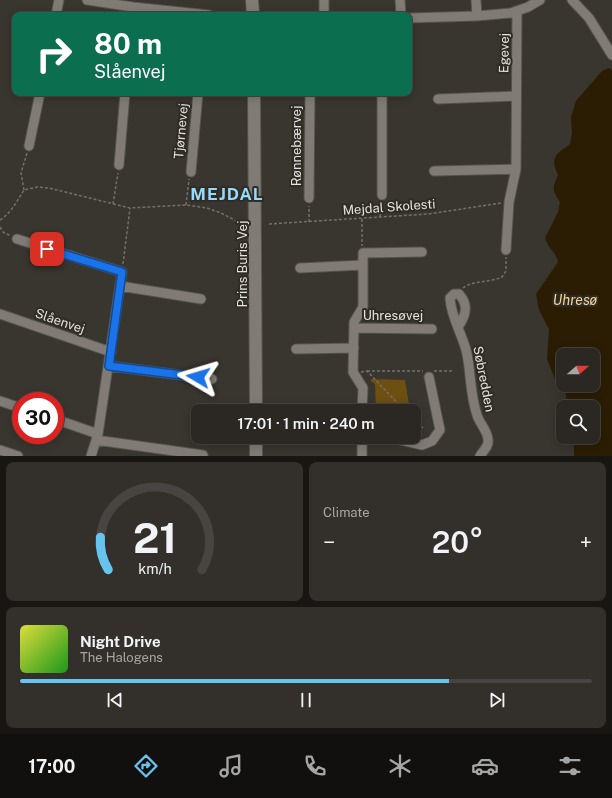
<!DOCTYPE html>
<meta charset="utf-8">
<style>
:root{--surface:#2b2823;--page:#33302b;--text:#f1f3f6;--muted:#a6a6a6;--line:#474441;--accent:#66c4ef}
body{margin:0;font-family:"Public Sans",sans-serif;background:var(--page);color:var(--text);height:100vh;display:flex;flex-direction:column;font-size:15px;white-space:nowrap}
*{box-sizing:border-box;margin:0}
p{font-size:13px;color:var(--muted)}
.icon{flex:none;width:22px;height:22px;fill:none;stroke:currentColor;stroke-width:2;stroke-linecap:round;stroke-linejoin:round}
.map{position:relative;height:456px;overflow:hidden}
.panel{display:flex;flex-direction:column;gap:6px;padding:6px;background:#181613;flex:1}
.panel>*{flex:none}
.guide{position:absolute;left:12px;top:12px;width:400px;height:84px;border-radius:8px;box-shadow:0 2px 10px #0003,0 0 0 1px var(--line);background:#0b6e4f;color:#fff;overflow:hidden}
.needle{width:26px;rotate:70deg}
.buttons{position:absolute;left:556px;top:348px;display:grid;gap:8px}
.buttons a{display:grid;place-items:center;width:44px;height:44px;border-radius:8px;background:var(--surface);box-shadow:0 2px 10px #0003,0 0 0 1px var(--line);font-size:20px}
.speed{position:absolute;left:12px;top:392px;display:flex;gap:8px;font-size:20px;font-weight:700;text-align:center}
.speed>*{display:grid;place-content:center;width:52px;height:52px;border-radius:50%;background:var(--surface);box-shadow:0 2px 10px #0003,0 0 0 1px var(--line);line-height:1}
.speed .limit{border:6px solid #d22;background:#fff;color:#111}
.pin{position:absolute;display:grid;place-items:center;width:34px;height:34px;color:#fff;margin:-17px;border-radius:8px;box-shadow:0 2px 6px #0006}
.me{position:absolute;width:44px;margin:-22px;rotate:277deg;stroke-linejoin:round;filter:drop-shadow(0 0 3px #0008)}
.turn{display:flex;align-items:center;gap:14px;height:84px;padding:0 16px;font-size:18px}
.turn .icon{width:52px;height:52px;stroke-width:2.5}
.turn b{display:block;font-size:28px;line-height:34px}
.big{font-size:30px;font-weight:600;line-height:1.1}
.panel .widget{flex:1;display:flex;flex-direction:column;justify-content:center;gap:6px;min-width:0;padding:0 14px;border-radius:8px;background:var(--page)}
.panel .dial{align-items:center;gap:0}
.dial svg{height:104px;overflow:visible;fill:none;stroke:var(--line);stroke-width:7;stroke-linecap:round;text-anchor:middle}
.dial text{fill:var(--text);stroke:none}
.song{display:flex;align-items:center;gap:12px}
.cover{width:48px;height:48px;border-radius:6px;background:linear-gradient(135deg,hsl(60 70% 55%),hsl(120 70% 35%))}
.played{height:4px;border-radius:2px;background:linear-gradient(90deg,var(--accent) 75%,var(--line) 75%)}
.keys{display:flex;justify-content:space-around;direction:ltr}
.heat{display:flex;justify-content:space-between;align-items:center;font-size:22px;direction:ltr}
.panel .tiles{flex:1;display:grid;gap:6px;grid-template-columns:1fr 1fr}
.widget:last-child{grid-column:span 2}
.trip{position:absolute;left:191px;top:404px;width:230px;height:40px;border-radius:8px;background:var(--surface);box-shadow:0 2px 10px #0003,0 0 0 1px var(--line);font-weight:600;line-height:40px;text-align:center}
.dock{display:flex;height:64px;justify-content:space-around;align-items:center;background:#11100e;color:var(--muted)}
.dock .icon{width:28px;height:28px}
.dock .on{color:var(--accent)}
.dock b{font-size:18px;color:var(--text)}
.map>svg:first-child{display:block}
.green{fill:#6e4f12}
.water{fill:#2a1d04;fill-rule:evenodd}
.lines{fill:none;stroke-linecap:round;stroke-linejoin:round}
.street-casing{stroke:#57544f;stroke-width:11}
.secondary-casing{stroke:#57544f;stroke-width:14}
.path{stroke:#73706b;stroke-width:1.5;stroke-dasharray:3 2;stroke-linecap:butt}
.street{stroke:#807c75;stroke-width:9}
.secondary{stroke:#807c75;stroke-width:12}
.route-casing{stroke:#114b97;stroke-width:10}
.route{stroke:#1a73e8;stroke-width:7}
.labels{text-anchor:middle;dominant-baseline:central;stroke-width:4;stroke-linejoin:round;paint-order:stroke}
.street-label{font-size:13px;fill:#e4e2de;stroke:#2f2b25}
.water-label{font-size:14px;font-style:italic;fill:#f8d49b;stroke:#2f2b25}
.district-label{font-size:17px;font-weight:bold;letter-spacing:1px;fill:#97d9f9;stroke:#2f2b25}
</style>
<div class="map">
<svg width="612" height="456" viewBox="0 0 612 456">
<rect width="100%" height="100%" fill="#39352f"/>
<!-- green -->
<path class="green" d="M 371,379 L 405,380 L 410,411 L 376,411 L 375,384 L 371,381 Z"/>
<!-- water -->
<path class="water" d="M 609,68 L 612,70 L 612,456 L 574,456 L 574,447 L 571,437 L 593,437 L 593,407 L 566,407 L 566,394 L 557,384 L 547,359 L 549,329 L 539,310 L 536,294 L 558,262 C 555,250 549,250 545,238 L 558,212 L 560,202 C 552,190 552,189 558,175 C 550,157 555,155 570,144 L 572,133 L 571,117 L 576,101 L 602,71 ZM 563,355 L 593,355 L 593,385 L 563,385 Z"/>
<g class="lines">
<defs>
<path id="street" d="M 87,0 L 133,7 L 209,15
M 324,0 L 324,15
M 400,0 L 401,15
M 476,0 L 477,16
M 572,0 L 589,18 L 612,55
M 56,15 L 59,0
M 409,18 L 477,16 L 511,13 L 528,7 L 540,0
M 438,99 L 516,96
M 29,146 L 40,93
M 119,165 L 125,93
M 434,171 L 516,169
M 191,172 L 198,93
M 382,195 L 382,93
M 309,198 L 310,93
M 17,239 L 122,272 L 98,434 L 91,456
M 506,250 L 509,202 L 516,169 L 517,11
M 300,268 L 363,265
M 120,286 L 201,299
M 0,314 L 111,352
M 458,327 C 466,316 469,305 459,294 L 454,294 L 450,298 C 451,318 463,335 467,354 C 471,374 470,395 477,415 C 479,423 488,431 488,440 C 489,446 483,451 480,456
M 354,328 L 432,329
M 296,349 L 354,348
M 109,366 L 212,379
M 0,401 L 21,408
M 362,411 L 363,388 L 353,372 L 354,322 L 363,307 L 363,253 L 422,252
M 55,419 L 98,434
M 362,437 L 362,456
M 387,437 L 422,445 L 432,441 L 440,430 L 429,377
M 96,440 L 203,455
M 0,450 L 18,456"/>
<path id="secondary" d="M 252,0 L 253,15
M 254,93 L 256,411
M 256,437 L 256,456"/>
</defs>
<!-- street casing -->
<use href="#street" class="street-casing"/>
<!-- secondary casing -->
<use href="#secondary" class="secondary-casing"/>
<!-- path -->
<path class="path" d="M 24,190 L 21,173 L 27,153
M 113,204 L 118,173
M 186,205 L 189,179
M 380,217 L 381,203
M 362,219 L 362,246
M 0,220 C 11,213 17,201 24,190 L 37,187 L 49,188 L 130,208 L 186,205 L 207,208 L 221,213 L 242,224
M 309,222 L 309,206
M 269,224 L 428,214 L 501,203
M 0,227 L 3,232 L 11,236
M 123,264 L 130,208
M 463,288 C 473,280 490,283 502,277 L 506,271 L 506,257
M 367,371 L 423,371
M 434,371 L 453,371
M 361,372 L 367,371 L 405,411
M 414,420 L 423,428"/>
<!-- street -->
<use href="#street" class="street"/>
<!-- secondary -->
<use href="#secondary" class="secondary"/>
</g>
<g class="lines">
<defs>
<path id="route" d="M 47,249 L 122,272 L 109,366 L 198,377"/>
</defs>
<!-- route casing -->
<use href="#route" class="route-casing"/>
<!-- route -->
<use href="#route" class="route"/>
</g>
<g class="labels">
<!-- street labels -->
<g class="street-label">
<text transform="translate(504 53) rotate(-89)">Egevej</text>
<text transform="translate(181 131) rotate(-85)">Tjørnevej</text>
<text transform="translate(296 146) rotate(-90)">Rønnebærvej</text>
<text transform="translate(389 207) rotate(-4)">Mejdal Skolesti</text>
<text transform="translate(242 264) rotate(-90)">Prins Buris Vej</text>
<text x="393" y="315">Uhresøvej</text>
<text transform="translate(60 321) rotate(19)">Slåenvej</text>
<text transform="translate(484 379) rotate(79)">Søbredden</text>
</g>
<!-- water labels -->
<g class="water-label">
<text x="575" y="300">Uhresø</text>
</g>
<!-- district labels -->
<g class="district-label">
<text x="227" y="194">MEJDAL</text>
</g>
</g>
</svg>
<div class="buttons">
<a><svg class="needle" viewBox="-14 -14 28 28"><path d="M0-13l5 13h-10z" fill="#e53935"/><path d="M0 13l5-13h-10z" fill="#a6a6a6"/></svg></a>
<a><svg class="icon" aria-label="search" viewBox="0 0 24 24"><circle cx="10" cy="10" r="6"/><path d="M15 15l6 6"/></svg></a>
</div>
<div class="speed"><div class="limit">30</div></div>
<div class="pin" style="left:47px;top:249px;background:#d93025"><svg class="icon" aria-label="arrive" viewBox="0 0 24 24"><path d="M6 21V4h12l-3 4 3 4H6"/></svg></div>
<svg class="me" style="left:198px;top:377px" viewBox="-20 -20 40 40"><path d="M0-17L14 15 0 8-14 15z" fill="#1a73e8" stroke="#fff" stroke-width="4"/></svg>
<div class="trip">17:01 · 1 min · 240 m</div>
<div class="guide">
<div class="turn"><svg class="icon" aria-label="right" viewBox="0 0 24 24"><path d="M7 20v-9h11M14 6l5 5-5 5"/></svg><div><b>80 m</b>Slåenvej</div></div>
</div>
</div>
<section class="panel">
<div class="tiles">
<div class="widget dial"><svg viewBox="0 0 100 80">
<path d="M14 69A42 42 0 1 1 86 69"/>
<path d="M14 69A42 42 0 0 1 8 44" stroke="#66c4ef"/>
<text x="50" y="56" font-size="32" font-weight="700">21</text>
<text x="50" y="72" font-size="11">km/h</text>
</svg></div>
<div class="widget"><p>Climate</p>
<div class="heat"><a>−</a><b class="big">20°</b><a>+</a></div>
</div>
<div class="widget">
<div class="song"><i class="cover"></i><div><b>Night Drive</b><p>The Halogens</p></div></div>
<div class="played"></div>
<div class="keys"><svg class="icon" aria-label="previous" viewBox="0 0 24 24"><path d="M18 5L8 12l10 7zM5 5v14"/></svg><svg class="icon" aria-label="pause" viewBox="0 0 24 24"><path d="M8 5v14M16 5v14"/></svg><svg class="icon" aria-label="next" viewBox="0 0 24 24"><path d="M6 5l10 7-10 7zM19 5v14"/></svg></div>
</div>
</div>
</section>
<nav class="dock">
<b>17:00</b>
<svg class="icon on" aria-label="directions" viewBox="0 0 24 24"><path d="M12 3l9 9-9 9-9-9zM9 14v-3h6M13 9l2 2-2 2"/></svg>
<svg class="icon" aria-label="music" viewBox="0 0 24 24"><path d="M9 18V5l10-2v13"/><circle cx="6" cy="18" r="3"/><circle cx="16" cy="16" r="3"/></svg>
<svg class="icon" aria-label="phone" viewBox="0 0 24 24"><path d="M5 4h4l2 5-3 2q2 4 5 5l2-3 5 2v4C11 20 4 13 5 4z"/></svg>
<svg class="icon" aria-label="climate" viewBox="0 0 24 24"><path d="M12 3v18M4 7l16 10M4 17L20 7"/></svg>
<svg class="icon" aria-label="car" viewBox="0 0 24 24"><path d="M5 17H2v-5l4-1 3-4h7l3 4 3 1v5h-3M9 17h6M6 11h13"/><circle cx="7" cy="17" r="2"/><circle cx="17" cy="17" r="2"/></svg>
<svg class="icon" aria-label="filters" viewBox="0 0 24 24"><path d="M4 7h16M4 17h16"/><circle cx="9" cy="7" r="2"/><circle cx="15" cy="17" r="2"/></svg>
</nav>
